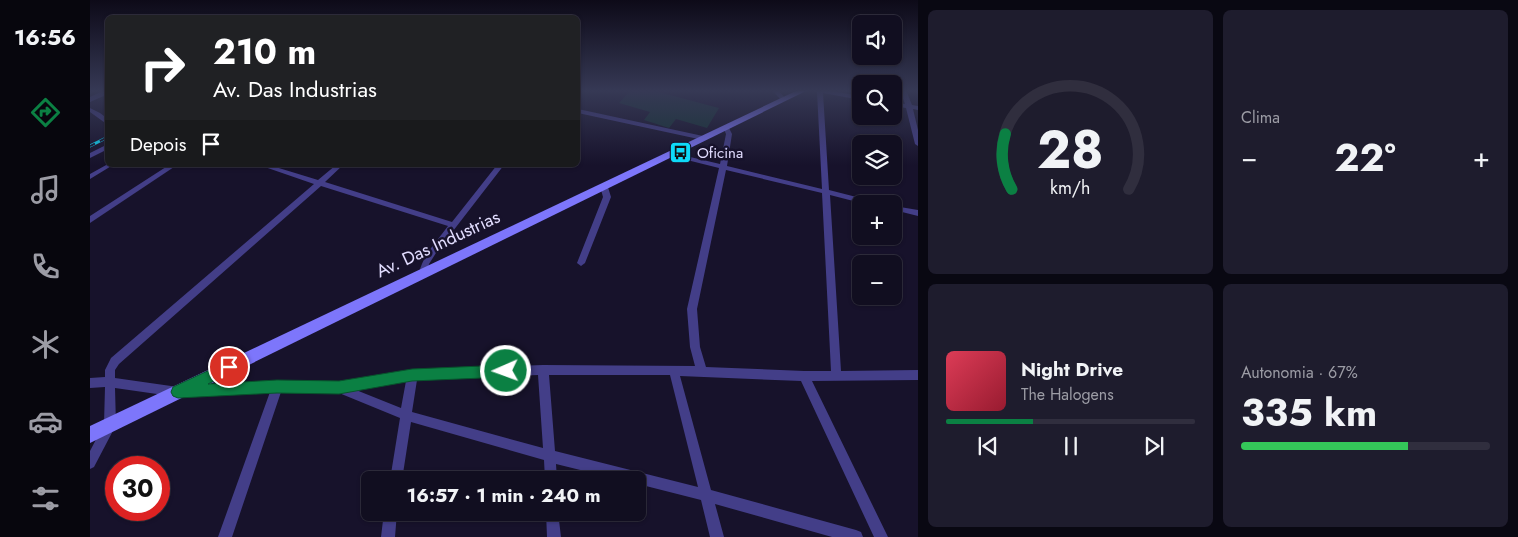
<!DOCTYPE html>
<html lang="pt">
<meta charset="utf-8">
<style>
:root{--surface:#110e20;--page:#1e1c2d;--text:#f1f3f6;--muted:#9c9ca5;--line:#302e3e;--accent:#0b8043}
body{margin:0;font-family:Jost,sans-serif;background:var(--page);color:var(--text);height:100vh;display:flex;flex-direction:column;font-size:19px;white-space:nowrap}
*{box-sizing:border-box;margin:0}
p{font-size:16px;color:var(--muted)}
.icon{flex:none;width:28px;height:28px;fill:none;stroke:currentColor;stroke-width:2;stroke-linecap:round;stroke-linejoin:round}
.map{position:relative;flex:1;overflow:hidden}
.details{display:flex;flex-direction:column;gap:10px;padding:10px;background:#090812;width:600px}
.details>*{flex:none}
.top-card{position:absolute;left:15px;top:15px;width:475px;height:152px;border-radius:8px;box-shadow:0 1px 4px #0004,0 0 0 1px var(--line);background:#202124;color:#fff;overflow:hidden}
.tools{position:absolute;left:762px;top:15px;display:grid;gap:10px}
.tools a{display:grid;place-items:center;width:50px;height:50px;border-radius:8px;background:var(--surface);box-shadow:0 1px 4px #0004,0 0 0 1px var(--line);font-size:25px}
.speed{position:absolute;left:15px;top:456px;display:flex;gap:10px;font-size:25px;font-weight:700;text-align:center}
.speed>*{display:grid;place-content:center;width:65px;height:65px;border-radius:50%;background:var(--surface);box-shadow:0 1px 4px #0004,0 0 0 1px var(--line);line-height:1}
.speed .limit{border:8px solid #d22;background:#fff;color:#111}
.pin{position:absolute;display:grid;place-items:center;width:42px;height:42px;color:#fff;margin:-21px;border:2px solid #fff;border-radius:50%;box-shadow:0 1px 5px #0007}
.me{position:absolute;width:55px;margin:-28px;rotate:268deg;stroke-linejoin:round;filter:drop-shadow(0 0 4px #0008)}
.turn{display:flex;align-items:center;gap:18px;height:105px;padding:0 25px;font-size:22px}
.turn .icon{width:65px;height:65px;stroke-width:2.5}
.turn b{display:block;font-size:35px;line-height:42px}
.then{display:flex;align-items:center;height:48px;padding:0 25px;background:#0003;gap:10px;font-size:19px}
.big{font-size:38px;font-weight:700;line-height:1.1}
.details .card{flex:1;display:flex;flex-direction:column;justify-content:center;gap:8px;min-width:0;padding:0 18px;border-radius:8px;background:var(--page)}
.details .dial{align-items:center;gap:0}
.dial svg{height:130px;overflow:visible;fill:none;stroke:var(--line);stroke-width:7;stroke-linecap:round;text-anchor:middle}
.dial text{fill:var(--text);stroke:none}
.song{display:flex;align-items:center;gap:15px}
.cover{width:60px;height:60px;border-radius:8px;background:linear-gradient(135deg,hsl(350 70% 55%),hsl(350 70% 35%))}
.played{height:5px;border-radius:2px;background:linear-gradient(90deg,var(--accent) 35%,var(--line) 35%)}
.keys{display:flex;justify-content:space-around;direction:ltr}
.heat{display:flex;justify-content:space-between;align-items:center;font-size:28px;direction:ltr}
.charge{height:8px;border-radius:4px;background:linear-gradient(90deg,#34c759 67%,var(--line) 0)}
.details .tiles{flex:1;display:grid;gap:10px;grid-template-columns:repeat(2,1fr)}
.trip{position:absolute;left:271px;top:471px;width:285px;height:50px;border-radius:8px;background:var(--surface);box-shadow:0 1px 4px #0004,0 0 0 1px var(--line);font-weight:700;line-height:50px;text-align:center}
main{display:flex;flex:1;min-height:0}
.dock{display:flex;flex-direction:column;width:90px;justify-content:space-around;align-items:center;background:#07060d;color:var(--muted)}
.dock .icon{width:35px;height:35px}
.dock .selected{color:var(--accent)}
.dock b{font-size:22px;color:var(--text)}
.map>svg:first-child{display:block}
.green{fill:#153434}
.lines{fill:none;stroke-linecap:round;stroke-linejoin:round}
.minor{fill:#433e88;fill-rule:evenodd}
.tertiary{fill:#433e88;fill-rule:evenodd}
.secondary{fill:#7d76fb;fill-rule:evenodd}
.rail-casing{stroke:#0edaf8;stroke-width:3}
.rail{stroke:#17122b;stroke-width:2;stroke-dasharray:5.5;stroke-linecap:butt}
.route{fill:#0b8043;stroke:#07532c}
.labels{text-anchor:middle;dominant-baseline:central;stroke-width:5;stroke-linejoin:round;paint-order:stroke}
.far-poi-label{font-size:15px;fill:#e1dcfe;stroke:#17122b;text-anchor:start}
.street-label{font-size:18px;fill:#e1dcfe;stroke:#17122b}
</style>
<main>
<nav class="dock">
<b>16:56</b>
<svg class="icon selected" aria-label="directions" viewBox="0 0 24 24"><path d="M12 3l9 9-9 9-9-9zM9 14v-3h6M13 9l2 2-2 2"/></svg>
<svg class="icon" aria-label="music" viewBox="0 0 24 24"><path d="M9 18V5l10-2v13"/><circle cx="6" cy="18" r="3"/><circle cx="16" cy="16" r="3"/></svg>
<svg class="icon" aria-label="phone" viewBox="0 0 24 24"><path d="M5 4h4l2 5-3 2q2 4 5 5l2-3 5 2v4C11 20 4 13 5 4z"/></svg>
<svg class="icon" aria-label="climate" viewBox="0 0 24 24"><path d="M12 3v18M4 7l16 10M4 17L20 7"/></svg>
<svg class="icon" aria-label="car" viewBox="0 0 24 24"><path d="M5 17H2v-5l4-1 3-4h7l3 4 3 1v5h-3M9 17h6M6 11h13"/><circle cx="7" cy="17" r="2"/><circle cx="17" cy="17" r="2"/></svg>
<svg class="icon" aria-label="filters" viewBox="0 0 24 24"><path d="M4 7h16M4 17h16"/><circle cx="9" cy="7" r="2"/><circle cx="15" cy="17" r="2"/></svg>
</nav>
<div class="map">
<svg width="828" height="537" viewBox="0 0 828 537">
<rect width="100%" height="100%" fill="#17122b"/>
<!-- green -->
<path class="green" d="M 541,90 L 561,90 L 629,108 L 617,128 L 586,119 L 579,128 L 554,120 L 560,112 L 529,103 Z"/>
<g class="lines">
<!-- minor -->
<path class="minor" d="M 682,90 L 688,90 L 696,99 L 695,100 L 691,100 Z
M 724,90 L 735,90 L 771,96 L 771,100 L 733,93 L 739,190 L 786,202 L 790,204 L 775,204 L 740,195 L 751,371 L 828,370 L 828,380 L 722,381 L 798,537 L 784,537 L 711,381 L 590,376 L 621,490 L 766,530 L 771,532 L 773,537 L 742,537 L 625,504 L 634,537 L 620,537 L 611,500 L 548,484 L 548,480 L 531,480 L 466,464 L 467,480 L 455,480 L 454,460 L 321,422 L 312,480 L 300,480 L 310,418 L 249,393 L 191,392 L 142,537 L 128,537 L 180,392 L 88,397 L 25,388 L 26,425 L 4,467 L 0,469 L 0,451 L 14,424 L 15,387 L 0,388 L 0,378 L 15,377 L 15,370 L 21,358 L 224,184 L 169,165 L 179,165 L 228,180 L 246,165 L 253,165 L 235,182 L 362,222 L 407,165 L 414,165 L 346,253 L 339,264 L 336,275 L 330,275 L 329,273 C 333,255 347,241 358,226 L 231,186 L 29,364 L 25,370 L 25,378 L 88,387 L 187,382 L 249,383 L 322,370 L 453,365 L 605,366 L 600,347 L 597,309 L 629,168 L 577,155 L 576,154 L 579,152 L 630,164 L 636,134 L 633,127 L 636,125 L 638,126 L 642,134 L 637,166 L 732,189 L 727,92 ZM 636,170 L 732,193 L 741,371 L 714,371 L 616,367 L 610,347 L 607,309 ZM 448,375 L 453,448 L 322,412 L 327,380 ZM 459,375 L 580,375 L 608,487 L 465,451 ZM 316,381 L 311,408 L 266,390 Z
M 810,90 L 816,90 L 822,105 L 828,106 L 828,110 L 823,109 L 828,130 L 828,146 L 825,144 L 816,108 L 804,106 L 804,102 L 815,104 Z
M 0,108 L 10,113 L 18,119 L 18,125 L 0,112 Z
M 488,109 L 613,136 L 616,138 L 613,140 L 488,113 Z
M 18,144 L 18,149 L 0,158 L 0,153 Z
M 18,164 L 18,165 L 23,165 L 0,179 L 0,174 Z
M 79,165 L 87,165 L 0,223 L 0,216 Z
M 511,184 L 517,184 L 521,197 L 495,263 L 491,266 L 487,263 L 513,197 L 510,186 Z
M 804,206 L 828,210 L 828,216 L 804,210 Z
M 294,512 L 307,512 L 305,537 L 291,537 Z
M 456,512 L 468,512 L 471,537 L 457,537 Z"/>
<!-- tertiary -->
<path class="tertiary" d="M 15,90 L 18,90 L 18,94 L 0,102 L 0,97 Z"/>
<!-- secondary -->
<path class="secondary" d="M 708,90 L 718,90 L 0,443 L 0,426 Z"/>
<defs>
<path id="rail" d="M 0,146 L 18,137"/>
</defs>
<!-- rail casing -->
<use href="#rail" class="rail-casing"/>
<!-- rail -->
<use href="#rail" class="rail"/>
</g>
<!-- sky -->
<linearGradient id="sky" x2="0" y2="1"><stop stop-color="#0d0a18"/><stop offset="0.55" stop-color="#363955"/><stop offset="1" stop-color="#363955" stop-opacity="0"/></linearGradient>
<rect width="828" height="165" fill="url(#sky)"/>
<!-- route -->
<path class="route" d="M 139,361 L 144,362 L 146,367 L 144,371 L 118,384 L 187,380 L 249,381 L 322,369 L 416,365 L 420,367 L 422,371 L 420,375 L 416,377 L 322,381 L 249,394 L 187,393 L 88,398 L 83,396 L 81,392 L 83,387 Z"/>
<!-- icons -->
<defs>
<symbol id="bus-square" viewBox="-11 -11 22 22"><rect x="-9" y="-9" width="18" height="18" rx="4" fill="#0edaf8" stroke="#17122b"/><path d="M-5-6H5V4H4V6H2V4H-2V6H-4V4H-5ZM-3.5-4V0h7V-4ZM-3.5 1.2v1.5H-2V1.2ZM2 1.2v1.5H3.5V1.2Z" fill="#111"/></symbol>
</defs>
<g fill-rule="evenodd">
<use href="#bus-square" x="578" y="140" width="25" height="25"/>
</g>
<g class="labels">
<!-- far-poi labels -->
<g class="far-poi-label">
<text x="607" y="153">Oficina</text>
</g>
<!-- street labels -->
<g class="street-label">
<text transform="translate(348 244) rotate(-25)">Av. Das Industrias</text>
</g>
</g>
</svg>
<div class="tools">
<a><svg class="icon" aria-label="sound" viewBox="0 0 24 24"><path d="M4 9h4l5-4v14l-5-4H4zM17 9q2 3 0 6"/></svg></a>
<a><svg class="icon" aria-label="search" viewBox="0 0 24 24"><circle cx="10" cy="10" r="6"/><path d="M15 15l6 6"/></svg></a>
<a><svg class="icon" aria-label="layers" viewBox="0 0 24 24"><path d="M12 4l9 5-9 5-9-5zM3 14l9 5 9-5"/></svg></a>
<a>+</a>
<a>−</a>
</div>
<div class="speed"><div class="limit">30</div></div>
<div class="pin" style="left:139px;top:367px;background:#d93025"><svg class="icon" aria-label="arrive" viewBox="0 0 24 24"><path d="M6 21V4h12l-3 4 3 4H6"/></svg></div>
<svg class="me" style="left:416px;top:371px" viewBox="-20 -20 40 40"><circle r="17" fill="#0b8043" stroke="#fff" stroke-width="3"/><path d="M0-11L8 9 0 5-8 9z" fill="#fff"/></svg>
<div class="trip">16:57 · 1 min · 240 m</div>
<div class="top-card">
<div class="turn"><svg class="icon" aria-label="right" viewBox="0 0 24 24"><path d="M7 20v-9h11M14 6l5 5-5 5"/></svg><div><b>210 m</b>Av. Das Industrias</div></div>
<div class="then">Depois<svg class="icon" aria-label="arrive" viewBox="0 0 24 24"><path d="M6 21V4h12l-3 4 3 4H6"/></svg></div>
</div>
</div>
<section class="details">
<div class="tiles">
<div class="card dial"><svg viewBox="0 0 100 80">
<path d="M14 69A42 42 0 1 1 86 69"/>
<path d="M14 69A42 42 0 0 1 10 35" stroke="#0b8043"/>
<text x="50" y="56" font-size="32" font-weight="700">28</text>
<text x="50" y="72" font-size="11">km/h</text>
</svg></div>
<div class="card"><p>Clima</p>
<div class="heat"><a>−</a><b class="big">22°</b><a>+</a></div>
</div>
<div class="card">
<div class="song"><i class="cover"></i><div><b>Night Drive</b><p>The Halogens</p></div></div>
<div class="played"></div>
<div class="keys"><svg class="icon" aria-label="previous" viewBox="0 0 24 24"><path d="M18 5L8 12l10 7zM5 5v14"/></svg><svg class="icon" aria-label="pause" viewBox="0 0 24 24"><path d="M8 5v14M16 5v14"/></svg><svg class="icon" aria-label="next" viewBox="0 0 24 24"><path d="M6 5l10 7-10 7zM19 5v14"/></svg></div>
</div>
<div class="card"><p>Autonomia · 67%</p><b class="big">335 km</b><div class="charge"></div></div>
</div>
</section>
</main>
